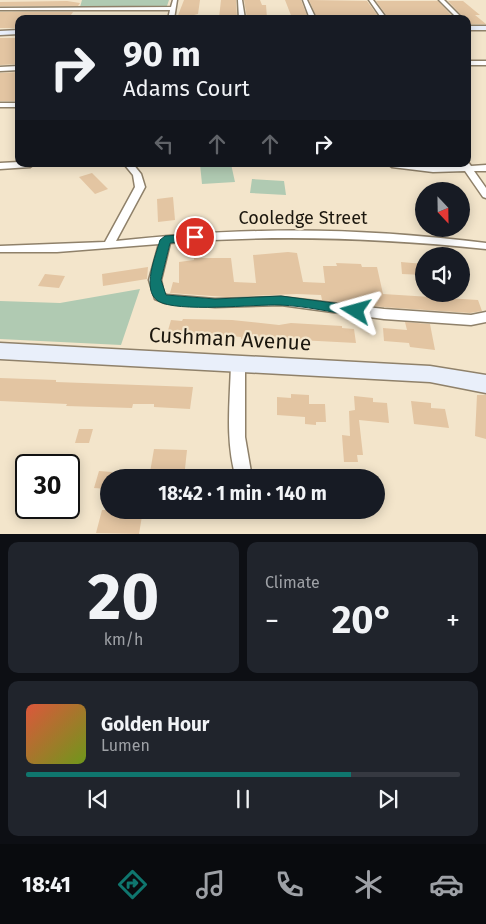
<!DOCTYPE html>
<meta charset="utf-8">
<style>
:root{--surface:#171b24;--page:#20242c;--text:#f1f3f6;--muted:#9ea1a6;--line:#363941;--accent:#0f766e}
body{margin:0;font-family:"Fira Sans",sans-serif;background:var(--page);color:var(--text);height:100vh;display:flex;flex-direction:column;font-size:19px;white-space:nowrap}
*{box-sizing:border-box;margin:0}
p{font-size:16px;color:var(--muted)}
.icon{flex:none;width:28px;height:28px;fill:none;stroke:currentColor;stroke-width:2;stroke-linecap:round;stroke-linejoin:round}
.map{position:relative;height:534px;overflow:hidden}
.panel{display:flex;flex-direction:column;gap:8px;padding:8px;background:#0d0f14;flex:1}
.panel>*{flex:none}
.hud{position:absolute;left:15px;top:15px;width:456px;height:152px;border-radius:10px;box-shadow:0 2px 12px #0003;background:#171b24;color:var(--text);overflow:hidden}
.needle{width:32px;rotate:158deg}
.fabs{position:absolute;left:415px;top:182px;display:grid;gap:10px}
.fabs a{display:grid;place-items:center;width:55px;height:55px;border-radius:50%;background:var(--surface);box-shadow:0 2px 12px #0003;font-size:25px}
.speed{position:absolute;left:15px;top:454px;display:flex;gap:10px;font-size:25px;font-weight:700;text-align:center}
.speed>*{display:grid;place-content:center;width:65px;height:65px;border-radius:50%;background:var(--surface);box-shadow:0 2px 12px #0003;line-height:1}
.speed .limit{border:2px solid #111;border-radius:8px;background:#fff;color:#111}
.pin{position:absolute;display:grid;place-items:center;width:42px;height:42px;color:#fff;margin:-21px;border:2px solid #fff;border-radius:50%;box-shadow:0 1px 5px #0007}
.me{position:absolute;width:55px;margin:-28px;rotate:278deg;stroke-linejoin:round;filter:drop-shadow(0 0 4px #0008)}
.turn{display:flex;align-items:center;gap:18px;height:105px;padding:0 25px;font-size:22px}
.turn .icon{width:65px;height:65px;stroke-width:2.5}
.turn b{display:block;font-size:35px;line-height:42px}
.lanes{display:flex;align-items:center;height:48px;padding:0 25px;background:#0003;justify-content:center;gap:25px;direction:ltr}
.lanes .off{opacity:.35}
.big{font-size:38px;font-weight:700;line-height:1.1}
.panel .tile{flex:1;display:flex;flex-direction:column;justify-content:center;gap:8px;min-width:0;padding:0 18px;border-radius:10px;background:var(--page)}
.panel .dial{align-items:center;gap:0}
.dial b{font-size:65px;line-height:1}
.song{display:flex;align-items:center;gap:15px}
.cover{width:60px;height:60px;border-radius:8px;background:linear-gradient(135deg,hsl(10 70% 55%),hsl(80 70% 35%))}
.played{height:5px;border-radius:2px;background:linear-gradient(90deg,var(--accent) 75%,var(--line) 75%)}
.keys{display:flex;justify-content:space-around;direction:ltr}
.heat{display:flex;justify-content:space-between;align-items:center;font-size:28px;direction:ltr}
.panel .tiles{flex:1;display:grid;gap:8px;grid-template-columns:1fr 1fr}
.tile:last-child{grid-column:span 2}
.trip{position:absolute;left:100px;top:469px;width:285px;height:50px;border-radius:25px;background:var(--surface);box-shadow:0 2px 12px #0003;font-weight:700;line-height:50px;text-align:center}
.tabs{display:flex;height:80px;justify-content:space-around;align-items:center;background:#090b0e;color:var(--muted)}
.tabs .icon{width:35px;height:35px}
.tabs .selected{color:var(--accent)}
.tabs b{font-size:22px;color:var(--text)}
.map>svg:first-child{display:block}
.green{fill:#b0cab2}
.building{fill:#e3c5a2}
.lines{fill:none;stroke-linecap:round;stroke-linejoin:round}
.street-casing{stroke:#8f816a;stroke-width:3}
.secondary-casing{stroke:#8f816a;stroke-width:3}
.street{fill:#fff;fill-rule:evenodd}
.secondary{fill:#e9effa;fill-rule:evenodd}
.route{fill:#0f766e;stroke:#0a4d48}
.labels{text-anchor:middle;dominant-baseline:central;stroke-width:4.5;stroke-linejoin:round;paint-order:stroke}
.street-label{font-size:18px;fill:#1c170e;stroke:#f3e5cb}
.near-street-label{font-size:21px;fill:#1c170e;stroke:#f3e5cb}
</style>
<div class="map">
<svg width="486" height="534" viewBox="0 0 486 534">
<rect width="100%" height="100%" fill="#f3e5cb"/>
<!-- green -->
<path class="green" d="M 80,0 L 169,0 L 167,6 L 80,7 L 82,0 Z
M 200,164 L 231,164 L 235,182 L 202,184 Z
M 252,179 L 284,181 L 286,195 L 250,193 Z
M 140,289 L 121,345 L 0,339 L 0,301 L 60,303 Z"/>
<!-- building -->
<path class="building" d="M 184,0 L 200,0 L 198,14 L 194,15 L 193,18 L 177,18 Z
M 221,0 L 236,0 L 237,18 L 219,18 Z
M 244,0 L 260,0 L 262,5 L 266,5 L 267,18 L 247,18 Z
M 285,0 L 301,0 L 308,18 L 292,18 Z
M 309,0 L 367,1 L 378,16 L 317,18 Z
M 67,1 L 80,3 L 78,6 L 0,6 L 0,2 Z
M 376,1 L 438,1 L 452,16 L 387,16 Z
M 448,1 L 463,1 L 480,15 L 475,15 L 486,24 L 468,24 L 468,19 L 465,19 Z
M 0,12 L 73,12 L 71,15 L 31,15 L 28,19 L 19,19 L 19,28 L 0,28 Z
M 0,38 L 19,38 L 19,64 L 0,65 Z
M 19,72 L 19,97 L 16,101 L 0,101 L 0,73 Z
M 92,173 L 108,189 L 95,194 L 79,177 Z
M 173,197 L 175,220 L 158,222 L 157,199 Z
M 288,252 L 297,253 L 303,282 L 325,283 L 323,266 L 337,266 L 336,263 L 361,264 L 362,267 L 377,267 L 383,294 L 478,300 L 482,311 L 470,313 L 382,307 L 322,300 L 321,295 L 297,294 L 226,297 L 170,293 L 173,282 L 179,283 L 179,262 L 194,260 L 194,258 L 231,258 L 234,282 L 256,283 L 253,255 Z
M 401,262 L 424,264 L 424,275 L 402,274 Z
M 148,267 L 147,279 L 103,286 L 102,274 Z
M 45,274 L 65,276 L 59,288 L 38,286 Z
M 183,319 L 232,320 L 279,325 L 291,323 L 342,326 L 342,328 L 354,329 L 356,343 L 280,339 L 280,341 L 241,339 L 241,337 L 206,334 L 206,337 L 167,334 L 171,320 L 182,321 Z
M 405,322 L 430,324 L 435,350 L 410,347 L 409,343 L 384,341 L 383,328 L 407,330 Z
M 0,378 L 56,380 L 56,382 L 193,387 L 190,409 L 154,407 L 154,404 L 133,404 L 132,408 L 66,406 L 67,404 L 0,401 Z
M 291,394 L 309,395 L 309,404 L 325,404 L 326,422 L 316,422 L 316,425 L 305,424 L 305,417 L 277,415 L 277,397 L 291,398 Z
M 477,395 L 486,395 L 486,439 L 475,436 Z
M 354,396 L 373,398 L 373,402 L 387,403 L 389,423 L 359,420 L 363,455 L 357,455 L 358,462 L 344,462 L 342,435 L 350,436 L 349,411 L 355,410 Z
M 411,401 L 431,403 L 431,408 L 445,409 L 449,428 L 414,424 Z
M 79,429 L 93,429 L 89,443 L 75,443 Z
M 154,449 L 187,450 L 184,478 L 149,478 Z
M 99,471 L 112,472 L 111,478 L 109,478 L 108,489 L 94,488 Z
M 102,510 L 143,510 L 139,534 L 96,533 Z"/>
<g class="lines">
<defs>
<path id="street" d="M 173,0 L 177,0 L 174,19 L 168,19 L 170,10 L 0,10 L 0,8 L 171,7 Z
M 238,0 L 242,0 L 245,19 L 239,19 Z
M 303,0 L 307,0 L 316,19 L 310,19 Z
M 369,0 L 373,0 L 387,19 L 382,19 Z
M 439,0 L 444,0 L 463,19 L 458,19 Z
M 468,61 L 486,61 L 486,65 L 468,65 Z
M 19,66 L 19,70 L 0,71 L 0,67 Z
M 0,103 L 19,103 L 19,107 L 0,107 Z
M 19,162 L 19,164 L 34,164 L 30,167 L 0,169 L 0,163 Z
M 468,162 L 471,166 L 486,165 L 486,171 L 474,171 L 486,188 L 486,198 L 483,197 L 465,171 L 433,172 L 392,167 L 388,164 L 462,166 L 461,164 L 468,164 Z
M 124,164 L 133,164 L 141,174 L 145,187 L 116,241 C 164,236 212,232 261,231 C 336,229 411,234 486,243 L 486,249 C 380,238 276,234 170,243 L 161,280 L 164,294 L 167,295 L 215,299 L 281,297 L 384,309 L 471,315 L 486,312 L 486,322 L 471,325 L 384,319 L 281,305 L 215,307 L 165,303 L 155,299 L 149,280 L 159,244 L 57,252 L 0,252 L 0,246 L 105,242 L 135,187 L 133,175 Z
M 238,358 L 243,360 L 245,364 L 245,437 L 252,478 L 236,478 C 225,440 230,402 231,364 L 233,360 Z"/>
<path id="secondary" d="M 468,26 L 486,26 L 486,30 L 468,30 Z
M 19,30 L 19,34 L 0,35 L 0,31 Z
M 0,343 L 430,366 L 486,375 L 486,393 L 430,382 L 0,359 Z"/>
</defs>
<!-- street casing -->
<use href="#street" class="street-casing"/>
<!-- secondary casing -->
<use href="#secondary" class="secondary-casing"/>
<!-- street -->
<use href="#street" class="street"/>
<!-- secondary -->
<use href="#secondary" class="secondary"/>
</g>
<!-- route -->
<path class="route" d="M 195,234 L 200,237 L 199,239 L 170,243 L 161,280 L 166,295 L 215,299 L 281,296 L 356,306 L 361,308 L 363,311 L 361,314 L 356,316 C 331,312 305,306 280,305 C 255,304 177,313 158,301 C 141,290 156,255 160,240 L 165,236 Z"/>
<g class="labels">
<!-- street labels -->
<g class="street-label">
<text x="303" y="218">Cooledge Street</text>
</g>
<!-- near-street labels -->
<g class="near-street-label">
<text transform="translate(230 339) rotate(3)">Cushman Avenue</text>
</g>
</g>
</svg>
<div class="fabs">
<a><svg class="needle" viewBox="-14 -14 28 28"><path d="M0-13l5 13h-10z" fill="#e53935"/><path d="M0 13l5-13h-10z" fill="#9ea1a6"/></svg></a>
<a><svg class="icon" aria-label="sound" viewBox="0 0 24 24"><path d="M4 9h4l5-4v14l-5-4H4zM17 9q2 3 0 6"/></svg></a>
</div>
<div class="speed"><div class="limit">30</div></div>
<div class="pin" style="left:195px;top:237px;background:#d93025"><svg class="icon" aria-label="arrive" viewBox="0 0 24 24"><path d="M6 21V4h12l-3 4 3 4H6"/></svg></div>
<svg class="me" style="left:356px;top:311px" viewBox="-20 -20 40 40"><path d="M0-17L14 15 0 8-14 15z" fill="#0f766e" stroke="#fff" stroke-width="4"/></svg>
<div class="trip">18:42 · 1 min · 140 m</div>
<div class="hud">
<div class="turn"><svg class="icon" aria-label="right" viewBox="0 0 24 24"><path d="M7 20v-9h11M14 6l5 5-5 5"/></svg><div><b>90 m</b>Adams Court</div></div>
<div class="lanes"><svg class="icon off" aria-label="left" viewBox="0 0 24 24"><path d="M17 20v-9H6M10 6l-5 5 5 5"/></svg><svg class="icon off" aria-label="ahead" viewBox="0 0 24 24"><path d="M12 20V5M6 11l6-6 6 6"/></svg><svg class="icon off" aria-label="ahead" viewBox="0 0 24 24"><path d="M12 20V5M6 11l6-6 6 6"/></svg><svg class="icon" aria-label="right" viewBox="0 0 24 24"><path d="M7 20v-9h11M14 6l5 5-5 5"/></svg></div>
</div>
</div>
<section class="panel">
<div class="tiles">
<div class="tile dial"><b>20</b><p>km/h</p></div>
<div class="tile"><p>Climate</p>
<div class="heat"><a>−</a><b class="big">20°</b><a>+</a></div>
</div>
<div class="tile">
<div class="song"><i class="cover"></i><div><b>Golden Hour</b><p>Lumen</p></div></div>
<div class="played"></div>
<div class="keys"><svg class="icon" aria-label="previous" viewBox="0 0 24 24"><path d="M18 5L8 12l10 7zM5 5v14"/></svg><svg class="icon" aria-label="pause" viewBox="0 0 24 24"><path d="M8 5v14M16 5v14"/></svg><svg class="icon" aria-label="next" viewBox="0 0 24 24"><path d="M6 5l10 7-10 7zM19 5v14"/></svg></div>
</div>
</div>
</section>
<nav class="tabs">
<b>18:41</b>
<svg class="icon selected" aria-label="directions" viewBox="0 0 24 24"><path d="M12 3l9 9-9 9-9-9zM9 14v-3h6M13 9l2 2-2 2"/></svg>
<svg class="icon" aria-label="music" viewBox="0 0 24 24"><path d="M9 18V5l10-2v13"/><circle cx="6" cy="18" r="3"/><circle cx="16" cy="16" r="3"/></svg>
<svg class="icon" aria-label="phone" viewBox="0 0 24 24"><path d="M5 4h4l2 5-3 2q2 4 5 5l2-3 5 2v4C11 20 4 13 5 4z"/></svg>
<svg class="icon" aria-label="climate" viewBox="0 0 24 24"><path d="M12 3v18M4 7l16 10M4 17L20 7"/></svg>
<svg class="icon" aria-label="car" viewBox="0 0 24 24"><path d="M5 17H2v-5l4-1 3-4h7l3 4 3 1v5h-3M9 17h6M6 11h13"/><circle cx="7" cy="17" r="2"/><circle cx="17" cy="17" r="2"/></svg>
</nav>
